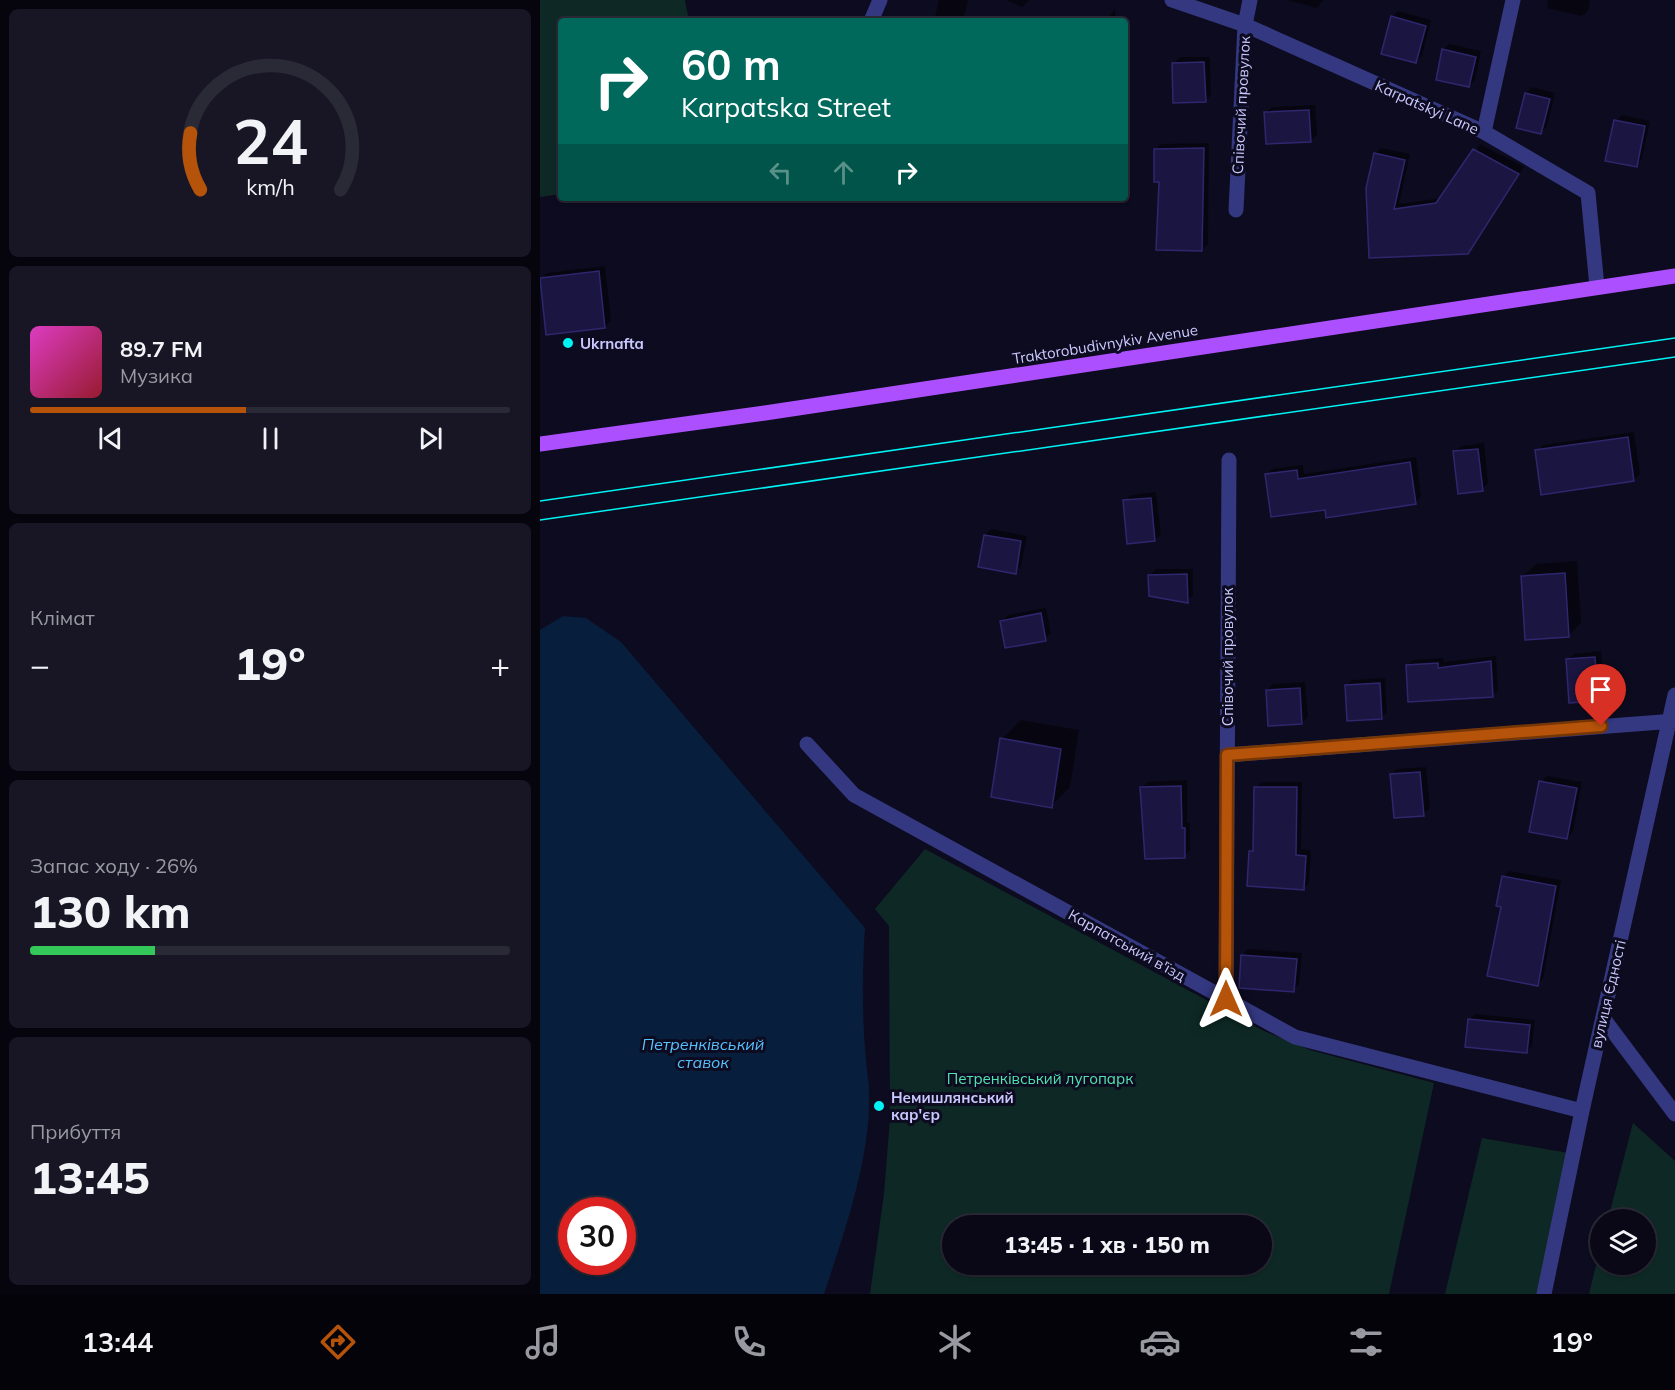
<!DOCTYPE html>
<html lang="uk">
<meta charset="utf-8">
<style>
:root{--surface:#0a0817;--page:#181624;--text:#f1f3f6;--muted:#999aa1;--line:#2a2936;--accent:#b45309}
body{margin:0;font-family:Mulish,sans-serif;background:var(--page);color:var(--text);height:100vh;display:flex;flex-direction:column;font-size:22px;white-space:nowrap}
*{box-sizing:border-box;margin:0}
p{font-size:20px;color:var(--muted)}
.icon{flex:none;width:33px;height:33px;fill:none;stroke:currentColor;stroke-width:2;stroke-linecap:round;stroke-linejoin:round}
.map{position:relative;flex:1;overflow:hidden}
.sheet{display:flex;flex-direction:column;gap:9px;padding:9px;background:#06040d;width:540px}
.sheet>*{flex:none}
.top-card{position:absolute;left:18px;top:18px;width:570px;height:183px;border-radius:6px;box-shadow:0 2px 4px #0004,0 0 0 2px var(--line);background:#00695c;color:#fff;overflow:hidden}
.fabs{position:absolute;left:1050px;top:1209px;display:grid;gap:12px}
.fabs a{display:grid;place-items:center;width:66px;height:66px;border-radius:50%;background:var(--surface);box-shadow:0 2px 4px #0004,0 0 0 2px var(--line);font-size:30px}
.speed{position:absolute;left:18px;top:1197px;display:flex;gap:12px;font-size:30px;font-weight:700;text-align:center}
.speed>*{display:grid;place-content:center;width:78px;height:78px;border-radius:50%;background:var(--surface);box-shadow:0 2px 4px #0004,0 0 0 2px var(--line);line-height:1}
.speed .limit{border:9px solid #d22;background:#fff;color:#111}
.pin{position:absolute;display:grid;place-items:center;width:51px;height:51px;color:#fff;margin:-62px -26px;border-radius:50% 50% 50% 0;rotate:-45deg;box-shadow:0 0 6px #0007}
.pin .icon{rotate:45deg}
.me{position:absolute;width:66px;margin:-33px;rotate:0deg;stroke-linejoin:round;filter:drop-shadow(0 0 4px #0008)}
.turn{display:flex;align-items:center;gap:21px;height:126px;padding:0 24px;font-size:27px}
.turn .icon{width:78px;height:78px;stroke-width:2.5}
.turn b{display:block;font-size:42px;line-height:51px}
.lanes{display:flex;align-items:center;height:57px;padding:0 24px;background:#0003;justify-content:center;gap:30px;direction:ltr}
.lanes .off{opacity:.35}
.big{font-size:45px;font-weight:800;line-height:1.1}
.sheet .card{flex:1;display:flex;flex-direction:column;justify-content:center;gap:9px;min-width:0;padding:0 21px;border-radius:9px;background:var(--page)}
.sheet .dial{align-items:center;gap:0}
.dial svg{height:156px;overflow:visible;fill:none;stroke:var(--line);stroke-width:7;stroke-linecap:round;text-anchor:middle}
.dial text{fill:var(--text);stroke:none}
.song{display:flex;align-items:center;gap:18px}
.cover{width:72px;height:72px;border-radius:9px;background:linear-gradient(135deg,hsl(310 70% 55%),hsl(350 70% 35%))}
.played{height:6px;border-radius:3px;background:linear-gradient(90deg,var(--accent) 45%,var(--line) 45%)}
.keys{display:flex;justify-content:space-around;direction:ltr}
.heat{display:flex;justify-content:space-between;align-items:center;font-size:33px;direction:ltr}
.charge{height:9px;border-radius:4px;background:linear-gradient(90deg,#34c759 26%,var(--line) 0)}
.trip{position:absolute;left:402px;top:1215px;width:330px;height:60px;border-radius:30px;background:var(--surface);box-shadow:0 2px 4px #0004,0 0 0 2px var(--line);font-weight:800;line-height:60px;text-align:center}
.tab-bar{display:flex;height:96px;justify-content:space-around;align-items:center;background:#040309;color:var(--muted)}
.tab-bar .icon{width:42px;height:42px}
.tab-bar .active{color:var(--accent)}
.tab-bar b{font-size:27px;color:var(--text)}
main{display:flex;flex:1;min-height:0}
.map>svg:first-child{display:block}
.green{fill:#0e2925;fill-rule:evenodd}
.water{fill:#071f3c;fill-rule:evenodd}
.shadow{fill:#0007}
.building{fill:#1b1641;stroke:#2e276e;stroke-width:1.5}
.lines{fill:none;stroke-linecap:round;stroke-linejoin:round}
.minor{stroke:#343880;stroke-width:15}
.major{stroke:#ac50ff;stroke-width:15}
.tram{stroke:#00f3f4;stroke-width:1.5}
.route-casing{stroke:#753606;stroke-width:15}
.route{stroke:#b45309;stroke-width:10}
.poi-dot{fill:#00f3f4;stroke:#0d0b1f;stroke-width:2}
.labels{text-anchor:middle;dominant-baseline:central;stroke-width:6;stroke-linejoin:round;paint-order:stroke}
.street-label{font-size:15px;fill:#cac9ff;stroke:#0d0b1f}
.poi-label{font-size:15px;font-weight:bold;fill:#cac9ff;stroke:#0d0b1f;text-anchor:start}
.park-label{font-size:15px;fill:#50e4b0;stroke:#0d0b1f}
.water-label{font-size:16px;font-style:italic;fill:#57c2ff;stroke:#0d0b1f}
</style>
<main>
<section class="sheet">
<div class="card dial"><svg viewBox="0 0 100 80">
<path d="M14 69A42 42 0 1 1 86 69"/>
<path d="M14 69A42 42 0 0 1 9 40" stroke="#b45309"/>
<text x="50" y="56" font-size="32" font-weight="700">24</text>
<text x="50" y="72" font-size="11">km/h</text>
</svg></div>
<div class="card">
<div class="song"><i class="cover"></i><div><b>89.7 FM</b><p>Музика</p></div></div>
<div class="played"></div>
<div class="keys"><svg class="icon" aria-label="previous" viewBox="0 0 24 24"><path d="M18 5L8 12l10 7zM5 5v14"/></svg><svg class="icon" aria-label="pause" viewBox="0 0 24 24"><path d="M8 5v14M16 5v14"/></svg><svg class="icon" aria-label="next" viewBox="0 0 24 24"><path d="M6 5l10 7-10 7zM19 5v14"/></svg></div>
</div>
<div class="card"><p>Клімат</p>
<div class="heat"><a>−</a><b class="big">19°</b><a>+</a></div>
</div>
<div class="card"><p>Запас ходу · 26%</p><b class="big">130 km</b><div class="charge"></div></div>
<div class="card"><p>Прибуття</p><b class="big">13:45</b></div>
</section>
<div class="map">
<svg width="1135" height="1294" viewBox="0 0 1135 1294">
<rect width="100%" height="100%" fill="#0d0b1f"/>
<!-- green -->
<path class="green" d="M 0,0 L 145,0 L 149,21 L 21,21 L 21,194 L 0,197 Z
M 385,849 L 724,1031 L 770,1050 L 894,1083 L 849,1294 L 330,1294 L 344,1194 L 350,1119 L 349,926 L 335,909 ZM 412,1226 L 722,1226 L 722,1264 L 412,1264 Z
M 1093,1123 L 1135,1161 L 1135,1294 L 1049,1294 L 1060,1249 L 1060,1264 L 1106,1264 L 1106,1220 L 1068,1219 Z
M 942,1138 L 1034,1154 L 1005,1294 L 905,1294 Z"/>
<!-- water -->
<path class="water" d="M 23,616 L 46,618 L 81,642 L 325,928 C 322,972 322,1017 326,1061 C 327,1072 329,1083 329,1093 C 331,1158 304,1233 284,1294 L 0,1294 L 0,630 ZM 32,1210 L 82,1210 L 82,1262 L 32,1262 Z"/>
<!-- shadow -->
<path class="shadow" d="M 399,0 L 428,0 L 423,21 L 394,21 Z
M 466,0 L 489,0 L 482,7 Z
M 747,0 L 783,0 L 777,8 Z
M 1008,0 L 1050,0 L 1048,11 L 1042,16 L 1007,8 Z
M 575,9 L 576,21 L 567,21 L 571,14 Z
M 858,11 L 891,20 L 882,56 L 876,62 L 852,17 Z
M 909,44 L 941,51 L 935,80 L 929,86 L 903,50 Z
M 640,57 L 670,57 L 671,95 L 665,101 L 634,63 Z
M 992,87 L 1015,93 L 1007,127 L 1001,132 L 986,93 Z
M 775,105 L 777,135 L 771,141 L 726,113 L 732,107 Z
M 1082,115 L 1110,121 L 1102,159 L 1096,165 L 1076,121 Z
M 669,143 L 668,244 L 662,250 L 621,181 L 615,150 L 621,144 Z
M 940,144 L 984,167 L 934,246 L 928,252 L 831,256 L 835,154 L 841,148 L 870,154 L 859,204 L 901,198 Z
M 65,266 L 71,321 L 65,327 L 1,279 L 7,273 Z
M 1094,432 L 1100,474 L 1094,480 L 997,451 L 1003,445 Z
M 944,443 L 948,483 L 942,489 L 915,452 L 921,446 Z
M 876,457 L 881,497 L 875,503 L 786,508 L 726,475 L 732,469 L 763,465 L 764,474 Z
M 616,492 L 621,534 L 615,540 L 585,501 L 591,495 Z
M 451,529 L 487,536 L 481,566 L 475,572 L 445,535 Z
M 1037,561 L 1041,623 L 1029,635 L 983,576 L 996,564 Z
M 616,569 L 653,569 L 653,595 L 647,601 L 610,575 Z
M 506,608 L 511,633 L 505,639 L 462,621 L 468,615 Z
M 1061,651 L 1063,693 L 1057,699 L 1028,660 L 1034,654 Z
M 956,656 L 958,690 L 952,696 L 867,666 L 873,660 L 903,658 L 904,662 Z
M 845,678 L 847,712 L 841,718 L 806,686 L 812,680 Z
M 765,682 L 768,717 L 762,723 L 728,690 L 733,684 Z
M 481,720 L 539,730 L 530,787 L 511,806 L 462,739 Z
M 886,767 L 890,808 L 884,814 L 851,775 L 857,769 Z
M 1007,776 L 1042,782 L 1033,832 L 1027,838 L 1001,782 Z
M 647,780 L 647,823 L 650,822 L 650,850 L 644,856 L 602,788 L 608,782 Z
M 722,782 L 762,782 L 761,849 L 771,850 L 769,883 L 763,889 L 710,852 L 715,848 L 716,788 Z
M 969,871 L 1021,880 L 1003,979 L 997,985 L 963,877 Z
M 708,949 L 762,953 L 759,984 L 753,990 L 702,955 Z
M 935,1014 L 995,1020 L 992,1046 L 986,1052 L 929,1020 Z"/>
<!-- building -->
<path class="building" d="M 851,16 L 886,26 L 876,63 L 841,54 Z
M 902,49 L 936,57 L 929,87 L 896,80 Z
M 664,62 L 666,102 L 633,103 L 632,63 Z
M 985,93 L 1010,99 L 1001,134 L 976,128 Z
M 769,110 L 771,142 L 726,144 L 724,112 Z
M 1074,120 L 1105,126 L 1097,167 L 1065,161 Z
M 664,148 L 662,251 L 616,250 L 619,182 L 614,182 L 614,149 Z
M 933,149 L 979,174 L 928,254 L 829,258 L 826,188 L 834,153 L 865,160 L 854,209 L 896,203 Z
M 59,271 L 65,328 L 6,335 L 0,278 Z
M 1088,437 L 1094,481 L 1001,495 L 995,450 Z
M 938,449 L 943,491 L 918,494 L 913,451 Z
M 870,462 L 876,504 L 786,518 L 785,510 L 731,517 L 725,474 L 757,470 L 758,479 Z
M 611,498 L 615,541 L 587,544 L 583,500 Z
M 444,535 L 481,541 L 476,574 L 438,567 Z
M 1025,573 L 1029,637 L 985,640 L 981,576 Z
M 647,574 L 648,603 L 609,596 L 608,575 Z
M 501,613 L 506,641 L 465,648 L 460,621 Z
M 1055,657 L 1058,701 L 1029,703 L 1026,659 Z
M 951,661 L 953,697 L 868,702 L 866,665 L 898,663 L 898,668 Z
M 840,683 L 842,719 L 807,721 L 805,685 Z
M 760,688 L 762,724 L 728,726 L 726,690 Z
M 460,738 L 521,749 L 512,808 L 451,797 Z
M 880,772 L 884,816 L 854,818 L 850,774 Z
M 999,781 L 1037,788 L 1027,839 L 989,832 Z
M 641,786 L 642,828 L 645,828 L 645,858 L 605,859 L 600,787 Z
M 714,787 L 757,787 L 756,855 L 766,856 L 764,890 L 707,886 L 709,851 L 713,851 Z
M 962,876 L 1016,886 L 998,986 L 947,976 L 961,907 L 956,906 Z
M 701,955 L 757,959 L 754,992 L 699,988 Z
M 928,1019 L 990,1025 L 987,1053 L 925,1047 Z"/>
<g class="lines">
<!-- minor -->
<path class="minor" d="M 632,0 L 705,25 L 944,132 L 1048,193 L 1057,287
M 331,21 L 340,0
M 944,132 L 973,0
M 696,210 L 705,25 L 710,0
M 267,744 L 314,795 L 755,1037 L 1042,1111
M 687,755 L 1135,721
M 686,999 L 689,460
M 1063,1018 L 1135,1114
M 1004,1294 L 1042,1111 L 1135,695"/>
<!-- major -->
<path class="major" d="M 0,444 L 225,413 L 1135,276"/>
<!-- tram -->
<path class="tram" d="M 0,501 L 1135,338
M 0,520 L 1135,357"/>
</g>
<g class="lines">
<defs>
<path id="route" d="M 686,999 L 687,755 L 1061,726"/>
</defs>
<!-- route casing -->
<use href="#route" class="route-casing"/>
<!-- route -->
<use href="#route" class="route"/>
</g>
<!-- markers -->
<g class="poi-dot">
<circle cx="28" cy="343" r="6"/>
<circle cx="339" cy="1106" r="6"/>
</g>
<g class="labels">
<!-- street labels -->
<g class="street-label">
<text transform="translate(701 105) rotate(-87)">Співочий провулок</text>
<text transform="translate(887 107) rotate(24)">Karpatskyi Lane</text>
<text transform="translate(565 344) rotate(-9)">Traktorobudivnykiv Avenue</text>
<text transform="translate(687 657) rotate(-90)">Співочий провулок</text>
<text transform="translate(587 945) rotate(29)">Карпатський в'їзд</text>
<text transform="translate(1068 994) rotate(-77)">вулиця Єдності</text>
</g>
<!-- poi labels -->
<g class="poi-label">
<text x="40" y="343">Ukrnafta</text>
<text x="351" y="1097">Немишлянський<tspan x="351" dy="17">кар'єр</tspan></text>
</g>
<!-- park labels -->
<g class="park-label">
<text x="500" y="1078">Петренківський лугопарк</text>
</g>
<!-- water labels -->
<g class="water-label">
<text x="163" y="1044">Петренківський<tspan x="163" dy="18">ставок</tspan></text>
</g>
</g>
</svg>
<div class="fabs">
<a><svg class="icon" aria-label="layers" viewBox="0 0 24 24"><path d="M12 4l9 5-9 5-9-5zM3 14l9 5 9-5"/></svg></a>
</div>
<div class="speed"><div class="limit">30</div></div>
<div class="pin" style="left:1061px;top:726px;background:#d93025"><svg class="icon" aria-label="arrive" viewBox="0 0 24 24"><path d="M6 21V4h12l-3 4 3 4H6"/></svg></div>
<svg class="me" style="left:686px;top:999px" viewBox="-20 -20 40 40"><path d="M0-17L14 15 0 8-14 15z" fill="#b45309" stroke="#fff" stroke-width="4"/></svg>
<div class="trip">13:45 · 1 хв · 150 m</div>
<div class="top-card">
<div class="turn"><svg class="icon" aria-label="right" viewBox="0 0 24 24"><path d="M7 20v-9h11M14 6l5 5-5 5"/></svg><div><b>60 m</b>Karpatska Street</div></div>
<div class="lanes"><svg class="icon off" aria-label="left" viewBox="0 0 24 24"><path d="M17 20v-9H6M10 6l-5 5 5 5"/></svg><svg class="icon off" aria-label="ahead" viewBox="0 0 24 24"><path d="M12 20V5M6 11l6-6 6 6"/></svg><svg class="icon" aria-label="right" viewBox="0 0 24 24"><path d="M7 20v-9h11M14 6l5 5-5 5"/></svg></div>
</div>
</div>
</main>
<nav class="tab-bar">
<b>13:44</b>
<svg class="icon active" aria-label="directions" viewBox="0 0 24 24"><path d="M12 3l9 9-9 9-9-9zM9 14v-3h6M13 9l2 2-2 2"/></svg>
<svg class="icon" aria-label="music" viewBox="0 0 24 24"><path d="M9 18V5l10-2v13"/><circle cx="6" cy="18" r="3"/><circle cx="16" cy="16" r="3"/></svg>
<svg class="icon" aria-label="phone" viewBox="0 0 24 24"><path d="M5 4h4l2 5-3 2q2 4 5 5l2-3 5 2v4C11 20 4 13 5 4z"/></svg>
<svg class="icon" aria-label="climate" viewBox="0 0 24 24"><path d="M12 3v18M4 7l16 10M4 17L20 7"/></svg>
<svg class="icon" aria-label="car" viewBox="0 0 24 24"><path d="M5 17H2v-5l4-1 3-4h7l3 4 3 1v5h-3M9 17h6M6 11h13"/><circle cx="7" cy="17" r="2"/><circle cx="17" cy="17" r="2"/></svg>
<svg class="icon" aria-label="filters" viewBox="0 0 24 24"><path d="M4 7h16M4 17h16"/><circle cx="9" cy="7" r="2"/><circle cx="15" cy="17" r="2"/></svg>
<b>19°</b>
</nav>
